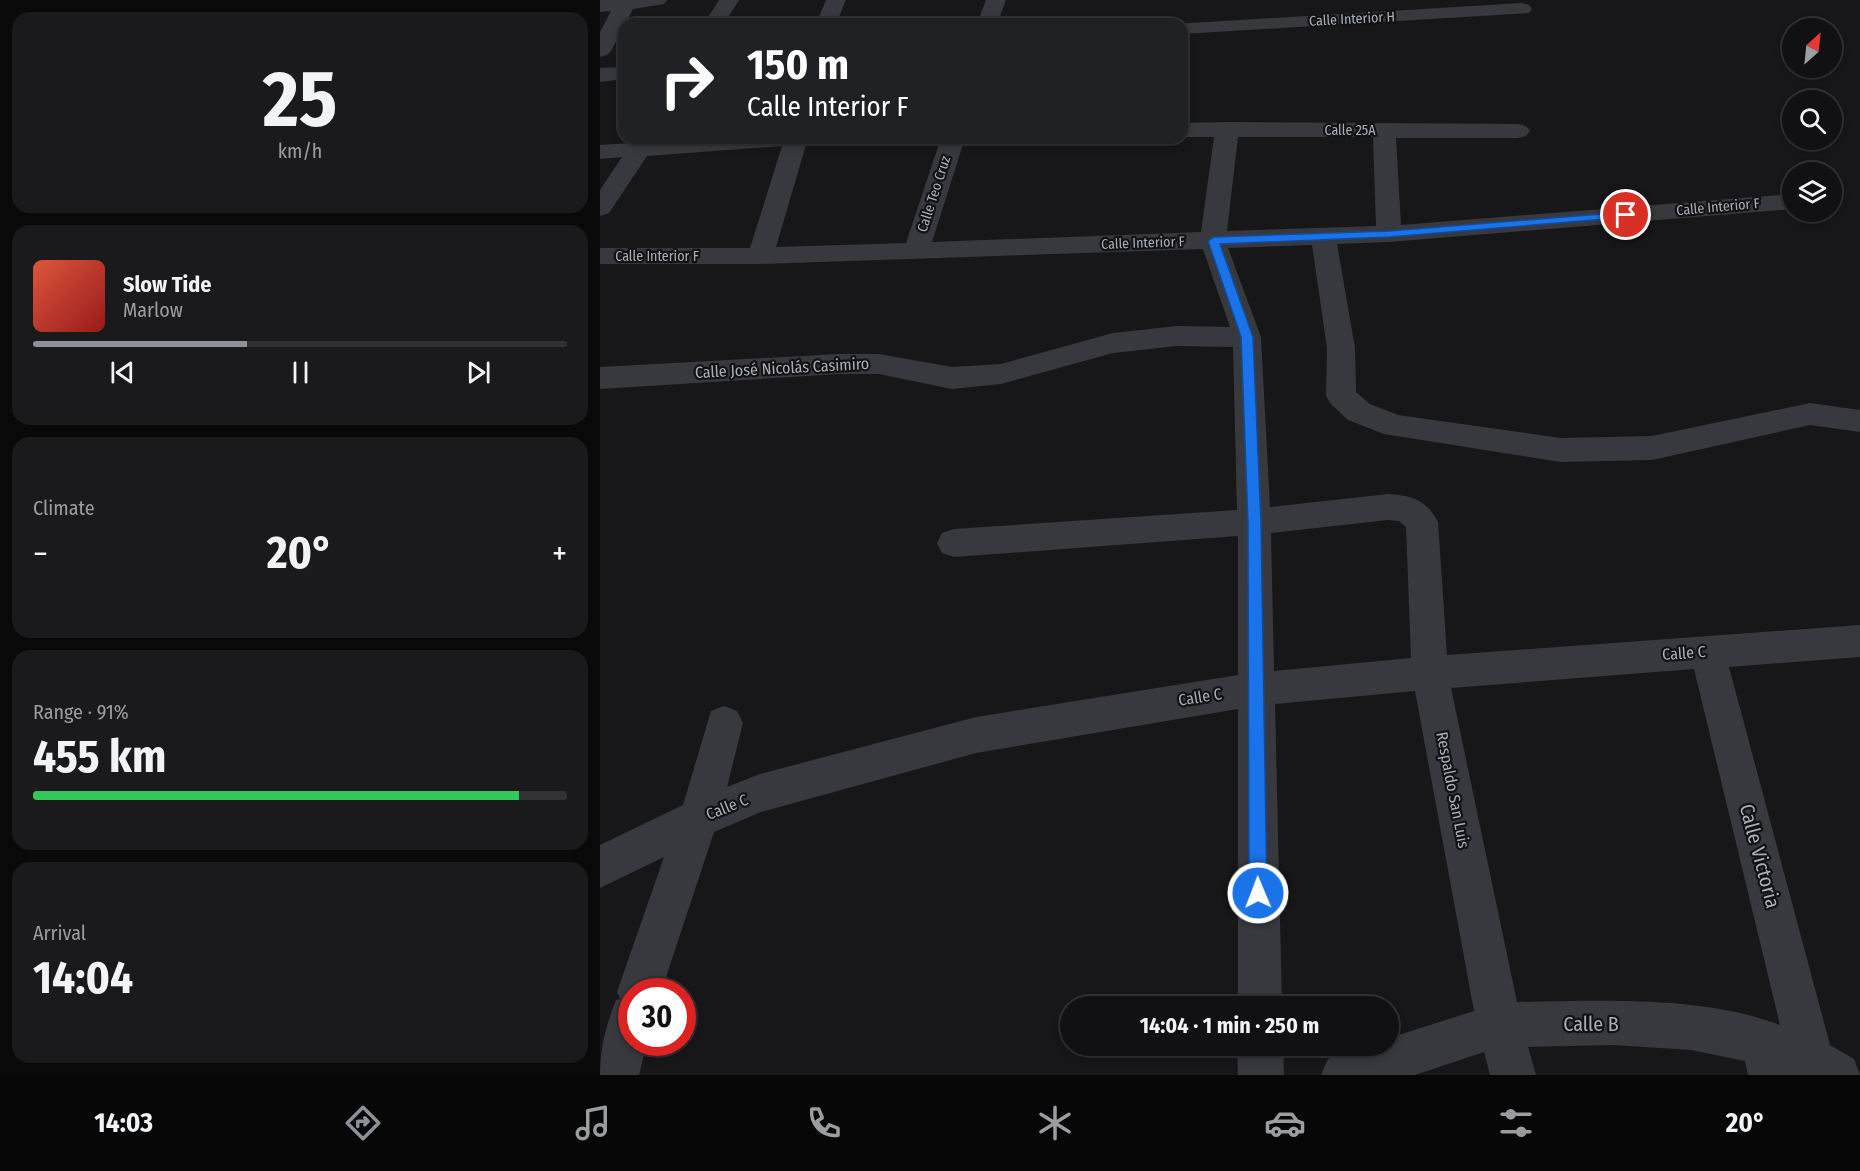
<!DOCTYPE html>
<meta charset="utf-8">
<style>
:root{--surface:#111113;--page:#1a1a1c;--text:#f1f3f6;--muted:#9c9da0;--line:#303133;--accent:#8c9099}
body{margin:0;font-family:"Fira Sans Condensed",sans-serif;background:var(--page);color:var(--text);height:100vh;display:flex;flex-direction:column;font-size:22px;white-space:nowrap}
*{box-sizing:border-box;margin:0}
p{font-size:20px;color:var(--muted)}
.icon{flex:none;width:33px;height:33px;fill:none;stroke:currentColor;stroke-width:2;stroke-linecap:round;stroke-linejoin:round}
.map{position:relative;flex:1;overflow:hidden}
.sheet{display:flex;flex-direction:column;gap:12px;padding:12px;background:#09090a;width:600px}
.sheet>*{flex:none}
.banner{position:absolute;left:18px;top:18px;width:570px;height:126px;border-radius:18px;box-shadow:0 3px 9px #0003,0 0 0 2px var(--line);background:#202124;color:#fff;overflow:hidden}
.needle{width:39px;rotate:27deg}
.buttons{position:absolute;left:1182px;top:18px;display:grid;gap:12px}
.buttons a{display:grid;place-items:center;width:60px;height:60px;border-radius:50%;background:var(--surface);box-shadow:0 3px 9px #0003,0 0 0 2px var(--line);font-size:30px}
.speed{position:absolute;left:18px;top:978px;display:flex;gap:12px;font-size:30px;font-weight:700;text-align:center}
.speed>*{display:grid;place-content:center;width:78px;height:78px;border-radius:50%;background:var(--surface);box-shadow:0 3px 9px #0003,0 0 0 2px var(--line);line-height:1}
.speed .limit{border:9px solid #d22;background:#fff;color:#111}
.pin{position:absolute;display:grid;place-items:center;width:51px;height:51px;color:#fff;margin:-26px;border:3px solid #fff;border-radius:50%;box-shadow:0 2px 6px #0007}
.me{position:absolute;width:66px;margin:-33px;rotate:359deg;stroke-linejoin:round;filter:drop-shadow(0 0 4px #0008)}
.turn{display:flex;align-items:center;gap:21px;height:126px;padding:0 30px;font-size:27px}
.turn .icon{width:78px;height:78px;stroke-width:2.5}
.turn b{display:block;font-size:42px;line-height:51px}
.big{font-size:45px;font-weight:700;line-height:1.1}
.sheet .tile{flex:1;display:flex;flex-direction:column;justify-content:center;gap:9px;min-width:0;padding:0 21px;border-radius:18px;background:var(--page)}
.sheet .dial{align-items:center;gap:0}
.dial b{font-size:78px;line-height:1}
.song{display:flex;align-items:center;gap:18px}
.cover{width:72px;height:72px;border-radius:9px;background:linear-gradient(135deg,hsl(10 70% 55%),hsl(0 70% 35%))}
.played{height:6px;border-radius:3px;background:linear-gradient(90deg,var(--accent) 40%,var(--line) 40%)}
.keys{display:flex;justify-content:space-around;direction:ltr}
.heat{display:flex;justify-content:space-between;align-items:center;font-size:33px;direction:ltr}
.charge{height:9px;border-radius:4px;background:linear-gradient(90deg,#34c759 91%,var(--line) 0)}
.trip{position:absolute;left:460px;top:996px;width:339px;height:60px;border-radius:30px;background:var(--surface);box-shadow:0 3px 9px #0003,0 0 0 2px var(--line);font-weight:700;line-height:60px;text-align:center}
.dock{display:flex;height:96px;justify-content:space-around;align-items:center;background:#070708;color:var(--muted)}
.dock .icon{width:42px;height:42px}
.dock .active{color:var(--accent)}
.dock b{font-size:27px;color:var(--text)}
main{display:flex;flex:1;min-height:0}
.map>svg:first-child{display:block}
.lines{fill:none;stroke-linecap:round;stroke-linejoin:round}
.minor{fill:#38393e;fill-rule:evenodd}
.route{fill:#1a73e8;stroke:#114b97;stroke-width:1.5}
.labels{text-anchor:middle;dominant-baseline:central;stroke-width:4.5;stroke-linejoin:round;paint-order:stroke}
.far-street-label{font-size:14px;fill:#a9afb9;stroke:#121214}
.street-label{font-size:16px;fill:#a9afb9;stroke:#121214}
.near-street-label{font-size:20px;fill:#a9afb9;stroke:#121214}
</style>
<main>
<section class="sheet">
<div class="tile dial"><b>25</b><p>km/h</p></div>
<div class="tile">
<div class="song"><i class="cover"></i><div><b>Slow Tide</b><p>Marlow</p></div></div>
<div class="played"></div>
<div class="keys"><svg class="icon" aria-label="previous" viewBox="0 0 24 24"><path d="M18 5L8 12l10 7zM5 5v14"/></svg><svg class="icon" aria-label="pause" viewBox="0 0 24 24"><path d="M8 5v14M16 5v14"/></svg><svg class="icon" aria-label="next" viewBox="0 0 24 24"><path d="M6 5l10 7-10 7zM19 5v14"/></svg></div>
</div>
<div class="tile"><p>Climate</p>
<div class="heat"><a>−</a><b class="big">20°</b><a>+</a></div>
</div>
<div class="tile"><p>Range · 91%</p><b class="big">455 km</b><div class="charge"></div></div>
<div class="tile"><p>Arrival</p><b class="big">14:04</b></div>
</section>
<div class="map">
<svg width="1260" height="1075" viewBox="0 0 1260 1075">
<rect width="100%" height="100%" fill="#171719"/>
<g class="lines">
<!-- minor -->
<path class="minor" d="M 0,0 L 67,0 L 64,4 L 33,9 L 11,51 L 7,55 L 0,57 L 0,32 L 11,11 L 0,12 Z
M 119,0 L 139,0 L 124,24 L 104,24 Z
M 226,0 L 246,0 L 236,24 L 216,24 Z
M 386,0 L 406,0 L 397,24 L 377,24 Z
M 922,3 L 929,5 L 932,9 L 929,13 L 582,34 L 582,24 L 574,24 Z
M 24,67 L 24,79 L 0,82 L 0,68 Z
M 627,122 L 918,124 L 926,126 L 930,131 L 926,136 L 918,138 L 796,138 L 801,225 L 1192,194 L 1192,209 L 789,242 L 737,244 L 755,348 L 756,392 L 770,404 L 798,415 L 961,438 L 1052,436 L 1210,403 L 1260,410 L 1260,432 L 1210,425 L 1052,460 L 961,462 L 784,434 L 748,420 L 731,404 L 726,396 L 727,348 L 712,245 L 628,248 L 661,337 L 670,507 L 788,494 C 811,495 827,500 838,522 L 847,655 L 1260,625 L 1260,657 L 1129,667 L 1230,1045 L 1254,1059 L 1260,1075 L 1148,1075 L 1145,1061 L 1091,1050 L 1013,1045 L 928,1047 L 936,1075 L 890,1075 L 884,1052 L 815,1075 L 721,1075 L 728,1059 L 764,1046 L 789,1046 L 789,1038 L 874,1011 L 815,691 L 675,704 L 682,1006 L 638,1006 L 638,709 L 376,753 L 161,812 L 114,832 L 61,992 L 32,992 L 32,1042 L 47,1042 L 39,1075 L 0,1075 C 0,1048 6,1025 16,1000 L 20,999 L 17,992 L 64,857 L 0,888 L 0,845 L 83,805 L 111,711 L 124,706 L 137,711 L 143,723 L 127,787 L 160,774 L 376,717 L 638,675 L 638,536 L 354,557 L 342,553 L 337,543 L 342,533 L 354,529 L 637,510 L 633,347 L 577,346 L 513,353 L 401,384 L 352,389 L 279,374 L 238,374 L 0,389 L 0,367 L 238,354 L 279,354 L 352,367 L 401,364 L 513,333 L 577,326 L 630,327 L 603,249 L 160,264 L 0,264 L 0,248 L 150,248 L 182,146 L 47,156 L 9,213 L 0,216 L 0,190 L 22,157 L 0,159 L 0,145 L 32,143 L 35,138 L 59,138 L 57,141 L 96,138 L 208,138 L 176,247 L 306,243 L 341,138 L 365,138 L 332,242 L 601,232 L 614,137 L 582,137 L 582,123 ZM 638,137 L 773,137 L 776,226 L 627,231 ZM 788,520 L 799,521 L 806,527 L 811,658 L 674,671 L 671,533 ZM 1094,669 L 1180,1025 C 1100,995 1000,1001 917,1002 L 851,688 Z
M 637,1046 L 683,1046 L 684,1075 L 638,1075 Z"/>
</g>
<!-- route -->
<path class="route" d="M 1026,212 L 1030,213 L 1030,217 L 789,237 L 620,244 L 653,337 L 661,522 L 667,893 L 664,899 L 658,902 L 652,899 L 649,893 L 648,522 L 641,337 L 608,241 L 614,237 L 789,231 Z"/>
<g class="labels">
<!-- far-street labels -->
<g class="far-street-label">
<text transform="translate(752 19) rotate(-3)">Calle Interior H</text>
<text x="750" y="130">Calle 25A</text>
<text transform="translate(334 194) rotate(-72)">Calle Teo Cruz</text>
<text transform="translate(1118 207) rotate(-5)">Calle Interior F</text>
<text transform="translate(543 243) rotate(-2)">Calle Interior F</text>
<text x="57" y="256">Calle Interior F</text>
</g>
<!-- street labels -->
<g class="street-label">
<text transform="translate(182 368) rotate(-3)">Calle José Nicolás Casimiro</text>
<text transform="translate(1084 653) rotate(-4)">Calle C</text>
<text transform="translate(600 697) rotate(-9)">Calle C</text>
<text transform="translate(853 790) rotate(79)">Respaldo San Luis</text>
<text transform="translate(127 807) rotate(-22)">Calle C</text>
</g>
<!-- near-street labels -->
<g class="near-street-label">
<text transform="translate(1160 856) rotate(75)">Calle Victoria</text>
<text x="991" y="1024">Calle B</text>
</g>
</g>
</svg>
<div class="buttons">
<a><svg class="needle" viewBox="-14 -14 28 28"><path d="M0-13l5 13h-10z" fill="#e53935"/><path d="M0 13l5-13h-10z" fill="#9c9da0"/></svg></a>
<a><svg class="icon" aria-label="search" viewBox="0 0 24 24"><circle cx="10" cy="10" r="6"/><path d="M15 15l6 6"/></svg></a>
<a><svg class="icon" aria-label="layers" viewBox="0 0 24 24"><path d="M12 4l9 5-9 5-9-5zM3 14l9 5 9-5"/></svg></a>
</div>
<div class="speed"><div class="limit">30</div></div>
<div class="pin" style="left:1026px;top:215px;background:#d93025"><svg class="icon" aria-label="arrive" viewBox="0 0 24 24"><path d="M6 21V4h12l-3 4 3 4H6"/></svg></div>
<svg class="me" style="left:658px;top:893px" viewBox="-20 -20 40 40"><circle r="17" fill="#1a73e8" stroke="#fff" stroke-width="3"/><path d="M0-11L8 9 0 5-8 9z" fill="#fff"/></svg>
<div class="trip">14:04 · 1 min · 250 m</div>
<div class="banner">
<div class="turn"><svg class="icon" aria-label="right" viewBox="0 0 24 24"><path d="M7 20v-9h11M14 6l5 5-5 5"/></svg><div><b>150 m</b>Calle Interior F</div></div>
</div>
</div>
</main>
<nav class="dock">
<b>14:03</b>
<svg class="icon active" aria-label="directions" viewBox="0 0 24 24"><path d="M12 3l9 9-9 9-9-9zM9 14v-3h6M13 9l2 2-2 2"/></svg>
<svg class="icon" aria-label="music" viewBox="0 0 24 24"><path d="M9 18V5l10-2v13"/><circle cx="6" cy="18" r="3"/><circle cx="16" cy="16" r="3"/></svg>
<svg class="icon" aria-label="phone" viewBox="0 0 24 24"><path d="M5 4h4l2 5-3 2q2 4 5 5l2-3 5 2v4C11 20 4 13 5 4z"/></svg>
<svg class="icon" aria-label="climate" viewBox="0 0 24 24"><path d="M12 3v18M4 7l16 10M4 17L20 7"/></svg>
<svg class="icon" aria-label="car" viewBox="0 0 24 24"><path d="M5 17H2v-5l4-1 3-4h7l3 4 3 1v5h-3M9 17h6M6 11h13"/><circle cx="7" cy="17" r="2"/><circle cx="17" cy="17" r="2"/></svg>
<svg class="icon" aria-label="filters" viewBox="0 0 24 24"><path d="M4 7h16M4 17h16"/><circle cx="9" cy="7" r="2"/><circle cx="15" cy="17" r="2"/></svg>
<b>20°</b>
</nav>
